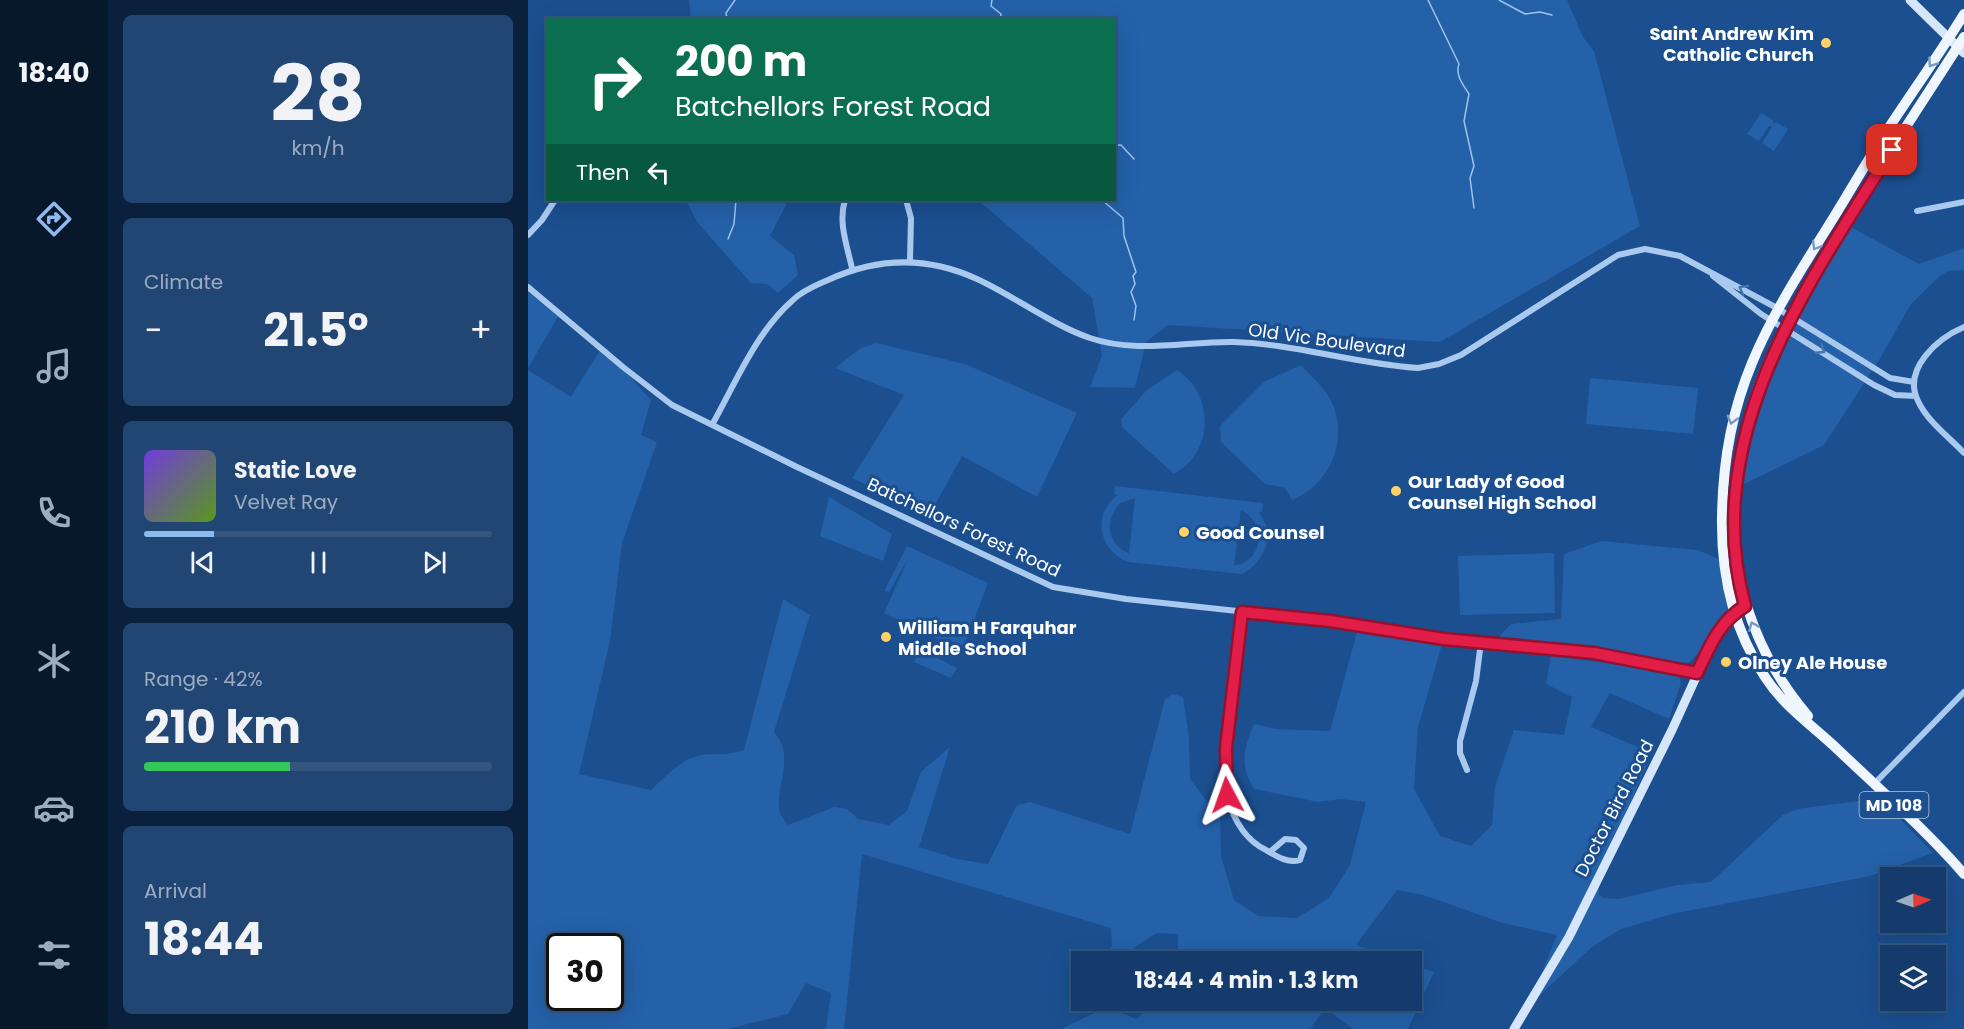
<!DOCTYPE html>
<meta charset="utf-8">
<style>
:root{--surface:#143b6b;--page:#214673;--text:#f1f3f6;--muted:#9dadc1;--line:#33557e;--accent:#90b9f0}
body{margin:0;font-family:Poppins,sans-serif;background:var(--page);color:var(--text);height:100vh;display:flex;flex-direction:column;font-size:22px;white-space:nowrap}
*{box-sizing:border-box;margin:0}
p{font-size:20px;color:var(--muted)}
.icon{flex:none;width:33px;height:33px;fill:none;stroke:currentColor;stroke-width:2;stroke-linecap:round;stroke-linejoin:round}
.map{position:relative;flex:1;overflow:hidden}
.panel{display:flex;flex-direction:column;gap:15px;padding:15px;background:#0b203b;width:420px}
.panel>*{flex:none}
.hud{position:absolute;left:18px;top:18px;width:570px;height:183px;border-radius:0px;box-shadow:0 6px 24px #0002,0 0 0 2px var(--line);background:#0b6e4f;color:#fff;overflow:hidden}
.needle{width:39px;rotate:88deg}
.tools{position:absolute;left:1352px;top:867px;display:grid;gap:12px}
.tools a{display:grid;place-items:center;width:66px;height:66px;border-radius:0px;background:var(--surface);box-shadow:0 6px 24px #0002,0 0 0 2px var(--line);font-size:30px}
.speed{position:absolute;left:18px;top:933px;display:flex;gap:12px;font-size:30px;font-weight:700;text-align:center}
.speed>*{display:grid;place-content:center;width:78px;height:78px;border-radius:50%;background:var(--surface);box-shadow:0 6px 24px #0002,0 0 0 2px var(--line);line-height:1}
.speed .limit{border:3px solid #111;border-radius:9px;background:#fff;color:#111}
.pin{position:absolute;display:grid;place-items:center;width:51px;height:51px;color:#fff;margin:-26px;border-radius:12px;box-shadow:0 3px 9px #0006}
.me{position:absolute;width:66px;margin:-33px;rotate:356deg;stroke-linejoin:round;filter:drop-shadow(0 0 4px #0008)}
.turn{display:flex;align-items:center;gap:21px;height:126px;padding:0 30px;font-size:27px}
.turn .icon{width:78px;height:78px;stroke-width:2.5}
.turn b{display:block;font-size:42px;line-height:51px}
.then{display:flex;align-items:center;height:57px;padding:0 30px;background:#0003;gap:12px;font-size:22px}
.big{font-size:45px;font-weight:700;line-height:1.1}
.panel .card{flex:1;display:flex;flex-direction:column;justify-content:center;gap:9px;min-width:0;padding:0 21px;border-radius:9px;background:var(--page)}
.panel .dial{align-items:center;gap:0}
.dial b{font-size:78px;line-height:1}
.song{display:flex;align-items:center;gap:18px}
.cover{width:72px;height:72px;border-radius:9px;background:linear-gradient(135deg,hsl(260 70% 55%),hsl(90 70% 35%))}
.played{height:6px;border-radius:3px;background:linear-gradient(90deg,var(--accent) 20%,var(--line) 20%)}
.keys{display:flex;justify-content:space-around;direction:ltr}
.heat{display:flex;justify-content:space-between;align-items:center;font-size:33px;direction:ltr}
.charge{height:9px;border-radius:4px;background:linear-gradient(90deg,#34c759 42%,var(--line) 0)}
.trip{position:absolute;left:543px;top:951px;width:351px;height:60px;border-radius:0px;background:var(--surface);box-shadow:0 6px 24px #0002,0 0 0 2px var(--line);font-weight:700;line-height:60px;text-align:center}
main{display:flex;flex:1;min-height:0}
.dock{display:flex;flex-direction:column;width:108px;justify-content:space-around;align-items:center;background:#08182b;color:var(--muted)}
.dock .icon{width:42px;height:42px}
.dock .active{color:var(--accent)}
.dock b{font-size:27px;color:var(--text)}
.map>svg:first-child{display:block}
.green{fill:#2461a8;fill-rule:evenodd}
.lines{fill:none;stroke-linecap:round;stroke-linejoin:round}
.stream{stroke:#9cc4f0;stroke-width:1.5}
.street{stroke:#a9c9ee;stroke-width:6}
.secondary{stroke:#d6e6fa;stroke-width:9}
.primary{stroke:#f0f6ff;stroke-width:10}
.oneway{stroke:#7b9ac1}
.oneway2{stroke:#4674ac}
.route-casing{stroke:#92132f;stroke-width:15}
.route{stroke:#e11d48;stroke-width:10}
.poi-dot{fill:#ffd166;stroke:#1b4f8f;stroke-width:2}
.labels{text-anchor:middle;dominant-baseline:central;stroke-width:6;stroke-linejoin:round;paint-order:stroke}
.shield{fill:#1b4f8f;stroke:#bbcadd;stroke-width:1.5}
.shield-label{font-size:16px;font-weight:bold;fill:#fff}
.poi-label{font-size:18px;font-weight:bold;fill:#fff;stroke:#1b4f8f;text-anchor:start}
.street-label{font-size:18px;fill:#fff;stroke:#1b4f8f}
</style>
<main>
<nav class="dock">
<b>18:40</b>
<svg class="icon active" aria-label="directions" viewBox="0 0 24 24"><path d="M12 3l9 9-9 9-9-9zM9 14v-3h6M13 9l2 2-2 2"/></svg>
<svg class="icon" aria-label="music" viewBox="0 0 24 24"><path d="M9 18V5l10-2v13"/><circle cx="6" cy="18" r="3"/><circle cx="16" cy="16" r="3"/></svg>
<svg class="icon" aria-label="phone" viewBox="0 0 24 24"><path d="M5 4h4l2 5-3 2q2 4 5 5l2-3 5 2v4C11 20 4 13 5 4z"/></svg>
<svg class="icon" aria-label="climate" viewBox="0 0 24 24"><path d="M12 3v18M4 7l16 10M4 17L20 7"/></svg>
<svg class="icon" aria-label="car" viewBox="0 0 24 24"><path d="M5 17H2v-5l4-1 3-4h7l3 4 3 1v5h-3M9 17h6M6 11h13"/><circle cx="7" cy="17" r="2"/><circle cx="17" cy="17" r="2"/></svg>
<svg class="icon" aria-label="filters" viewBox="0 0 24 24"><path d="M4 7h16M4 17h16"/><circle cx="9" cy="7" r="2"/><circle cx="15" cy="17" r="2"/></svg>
</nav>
<section class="panel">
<div class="card dial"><b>28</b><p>km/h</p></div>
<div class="card"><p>Climate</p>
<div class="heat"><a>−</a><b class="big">21.5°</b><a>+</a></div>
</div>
<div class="card">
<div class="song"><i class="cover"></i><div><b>Static Love</b><p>Velvet Ray</p></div></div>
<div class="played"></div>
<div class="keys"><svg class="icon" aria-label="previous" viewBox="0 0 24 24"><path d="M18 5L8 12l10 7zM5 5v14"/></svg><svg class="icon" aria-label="pause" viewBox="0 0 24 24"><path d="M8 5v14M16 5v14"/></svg><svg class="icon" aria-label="next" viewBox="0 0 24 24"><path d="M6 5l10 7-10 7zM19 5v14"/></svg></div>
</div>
<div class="card"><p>Range · 42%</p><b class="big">210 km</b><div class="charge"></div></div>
<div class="card"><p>Arrival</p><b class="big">18:44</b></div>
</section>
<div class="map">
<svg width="1436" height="1029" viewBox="0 0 1436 1029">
<rect width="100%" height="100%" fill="#1b4f8f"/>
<!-- green -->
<path class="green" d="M 161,0 L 1039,0 L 1055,37 L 1066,51 L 1112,226 L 912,342 L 640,325 L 618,342 L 607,388 L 562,387 L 574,356 L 564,298 L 450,200 L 586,200 L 586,20 L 163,20 Z
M 1233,113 L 1245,120 L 1246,124 L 1248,122 L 1260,129 L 1246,151 L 1234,143 L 1244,127 L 1241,126 L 1231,141 L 1219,134 Z
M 158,200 L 257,200 L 258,205 L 242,236 L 266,255 L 270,275 L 250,293 L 239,284 L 223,283 L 169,222 Z
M 1317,224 L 1391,264 L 1436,248 L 1436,270 L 1420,271 L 1412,276 L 1383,304 L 1351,360 L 1296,445 L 1208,488 L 1232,384 Z
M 0,289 L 31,315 L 0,368 Z
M 348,343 L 437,364 L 549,413 L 509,497 L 434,456 L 402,514 L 324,478 L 376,395 L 307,368 L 333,348 Z
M 72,350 L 94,368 L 123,400 L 113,435 L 129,442 L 94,543 L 82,641 L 51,774 L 123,790 C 137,777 154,758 173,755 C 190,753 197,756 216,750 L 255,599 L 282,615 L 246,732 C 267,756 249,781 251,809 C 252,815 257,821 260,825 L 306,807 L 319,809 L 330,819 L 361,825 L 379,811 L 393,772 L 422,747 L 391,847 L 429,859 L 460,864 L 489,805 L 502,802 L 602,834 L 637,699 L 645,694 L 655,697 L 661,738 L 662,779 L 692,818 L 693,856 L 706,900 L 730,916 L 769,918 L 801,898 L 822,865 L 838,802 L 813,799 L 790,802 L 726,789 C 711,765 716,748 726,724 L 748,729 L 802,731 L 829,632 L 914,644 L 890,727 L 886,789 L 912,836 L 943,846 L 964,825 L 967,787 L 986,730 L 1036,735 L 1044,697 L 1018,684 L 1023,655 L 1151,674 L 1153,683 L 1141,719 L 1082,693 L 1063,727 L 1124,753 L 1070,877 L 1071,895 L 1076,898 L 1091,899 L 1149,885 L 1183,882 L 1255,815 L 1269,809 L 1352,798 L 1405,853 L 1342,876 L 1144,914 L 1093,929 L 1064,947 L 1000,1006 L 1029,935 L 975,923 L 895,895 L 869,890 L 828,945 L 874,961 L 650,961 L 650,934 L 629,933 L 608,946 L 590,961 L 574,961 L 584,946 L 583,928 L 334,854 L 316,1029 L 295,1029 L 298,1028 L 303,993 L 278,983 L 260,1014 L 199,1029 L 0,1029 L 0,370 L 43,397 ZM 32,946 L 82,946 L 82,998 L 32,998 Z
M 773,365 C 784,377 799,390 805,405 C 820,442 801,486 764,500 L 757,488 L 737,484 L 693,442 L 692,426 L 736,382 Z
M 649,370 C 687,394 686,453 646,474 L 594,427 L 593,419 L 619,390 Z
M 1062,378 L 1170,388 L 1165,434 L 1058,424 Z
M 587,486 L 735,503 L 734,512 L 730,512 C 749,533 737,562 714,574 L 600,562 C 571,551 563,514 590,495 L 586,494 ZM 607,498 L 601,553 L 600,553 C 578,543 577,520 592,503 ZM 713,510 C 739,523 736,561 706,566 Z
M 301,497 L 364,534 L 355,561 L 292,536 Z
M 1073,541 L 1170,550 L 1195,561 L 1206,613 L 1162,662 L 1126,664 L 968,640 L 983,624 L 1033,619 L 1036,554 Z
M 379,546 L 460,583 L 434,651 L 356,613 L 381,557 L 361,592 L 356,591 Z
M 1026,553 L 1027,613 L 932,615 L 930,556 Z
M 392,649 L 429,668 L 423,678 L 386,662 Z
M 884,965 L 906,972 L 880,1029 L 825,1029 L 797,1008 L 782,1029 L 533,1029 L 579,1007 L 608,1019 L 622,1007 L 640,1001 L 884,1000 Z"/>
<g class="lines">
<!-- stream -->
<path class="stream" d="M 464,0 L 463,6 L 473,14 L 472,20
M 900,0 L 931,64 C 927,75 935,85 941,94 L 936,121 L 946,166 L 942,178 L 946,208
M 971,0 L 997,14 L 1012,12 L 1024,15
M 202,20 L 199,18 L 198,13 L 207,0
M 586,145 L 593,145 L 606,159
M 574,200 L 595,218 L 596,236 L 608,272 L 605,276 L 607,284 L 603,292 L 608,306 L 606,320
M 200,239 L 206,224 L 208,200"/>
<!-- street -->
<path class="street" d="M 317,200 C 310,222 319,246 324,268
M 378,200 L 383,218 L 382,260
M 1389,211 L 1436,202
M 0,235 L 14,220 L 27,200
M 1185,276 L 1233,314 L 1346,385 L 1367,395 L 1388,396
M 0,287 L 95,367 L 144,405 L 269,467 L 525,587 L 598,599 L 802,621 L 916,639 L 1066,653 L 1169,673
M 1436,327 C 1410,338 1374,369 1390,401 C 1399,421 1421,437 1436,453
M 184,425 C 207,384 228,332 265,300 C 274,291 288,285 300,280 C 350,257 399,256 449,279 C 486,296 524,325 562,338 C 608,354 659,341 706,342 C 768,344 828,364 890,368 L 911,364 L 933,355 L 1090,255 L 1117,249 L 1152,256 L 1249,308 L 1362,378 L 1386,382
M 714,612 C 710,647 705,683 701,718 C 698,743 693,771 699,796 C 705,818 717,840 738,850 C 748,856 760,864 772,860 L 776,848 L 768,840 L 757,839 L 742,852
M 939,770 L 932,753 L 932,741 L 948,681 L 953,642
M 1346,784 L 1436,692"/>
<!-- secondary -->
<path class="secondary" d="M 1382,0 L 1436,53
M 986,1029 L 1041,937 L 1144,730 L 1189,631 L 1197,621 L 1217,606"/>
<!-- primary -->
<path class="primary" d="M 1436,14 C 1412,53 1385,91 1360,129 C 1339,161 1321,193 1301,225 C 1237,327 1196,392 1194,517 C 1193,574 1205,629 1237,677 C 1255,705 1281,723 1305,745 C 1349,787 1397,829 1436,874
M 1280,716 C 1193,614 1188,488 1238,367 C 1253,331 1275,298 1294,264 C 1338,186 1388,112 1436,37"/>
</g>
<!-- one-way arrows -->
<defs><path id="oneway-chevron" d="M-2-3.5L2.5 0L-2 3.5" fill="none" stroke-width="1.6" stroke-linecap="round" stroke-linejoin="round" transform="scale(1.5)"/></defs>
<g class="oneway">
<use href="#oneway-chevron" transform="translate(1404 63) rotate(124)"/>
<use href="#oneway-chevron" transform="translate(1288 246) rotate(122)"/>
<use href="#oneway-chevron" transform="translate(1204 420) rotate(105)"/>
<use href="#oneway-chevron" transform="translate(1225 626) rotate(-112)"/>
</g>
<g class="oneway2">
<use href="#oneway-chevron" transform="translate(1215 289) rotate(-151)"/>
<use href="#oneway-chevron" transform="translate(1293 350) rotate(33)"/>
</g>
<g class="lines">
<defs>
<path id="route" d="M 699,795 L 698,748 L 714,612 L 802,621 L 916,639 L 1066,653 L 1169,673 C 1182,646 1191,622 1217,606 C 1171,437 1278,286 1364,150"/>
</defs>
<!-- route casing -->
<use href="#route" class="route-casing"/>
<!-- route -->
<use href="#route" class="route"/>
</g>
<!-- markers -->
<g class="poi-dot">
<circle cx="1298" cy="43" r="6"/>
<circle cx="868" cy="491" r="6"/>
<circle cx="656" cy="532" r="6"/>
<circle cx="358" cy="637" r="6"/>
<circle cx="1198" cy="662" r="6"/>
</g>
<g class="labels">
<!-- shield labels -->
<rect class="shield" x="1331.5" y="792" width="69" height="26" rx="4.5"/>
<g class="shield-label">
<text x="1366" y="805">MD 108</text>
</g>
<!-- poi labels -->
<g class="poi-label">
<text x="1286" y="33" text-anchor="end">Saint Andrew Kim<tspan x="1286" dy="21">Catholic Church</tspan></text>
<text x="880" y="481">Our Lady of Good<tspan x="880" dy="21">Counsel High School</tspan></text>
<text x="668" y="532">Good Counsel</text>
<text x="370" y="627">William H Farquhar<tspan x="370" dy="21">Middle School</tspan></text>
<text x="1210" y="662">Olney Ale House</text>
</g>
<!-- street labels -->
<g class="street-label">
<text transform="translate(799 340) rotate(8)">Old Vic Boulevard</text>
<text transform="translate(436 527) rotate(25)">Batchellors Forest Road</text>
<text transform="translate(1086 808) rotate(-63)">Doctor Bird Road</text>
</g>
</g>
</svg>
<div class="tools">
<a><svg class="needle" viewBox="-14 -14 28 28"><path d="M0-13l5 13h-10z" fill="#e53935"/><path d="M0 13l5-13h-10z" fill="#9dadc1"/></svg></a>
<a><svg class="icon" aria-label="layers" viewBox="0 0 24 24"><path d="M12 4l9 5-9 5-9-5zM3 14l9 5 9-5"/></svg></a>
</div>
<div class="speed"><div class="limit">30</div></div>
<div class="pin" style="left:1364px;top:150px;background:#d93025"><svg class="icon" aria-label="arrive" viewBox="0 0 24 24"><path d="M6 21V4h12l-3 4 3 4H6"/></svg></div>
<svg class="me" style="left:699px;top:795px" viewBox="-20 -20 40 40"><path d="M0-17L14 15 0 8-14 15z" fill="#e11d48" stroke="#fff" stroke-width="4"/></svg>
<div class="trip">18:44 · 4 min · 1.3 km</div>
<div class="hud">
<div class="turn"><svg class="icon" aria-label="right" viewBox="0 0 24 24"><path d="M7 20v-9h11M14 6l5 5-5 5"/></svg><div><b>200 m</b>Batchellors Forest Road</div></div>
<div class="then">Then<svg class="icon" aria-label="left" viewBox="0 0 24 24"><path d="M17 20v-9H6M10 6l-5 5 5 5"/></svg></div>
</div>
</div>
</main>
